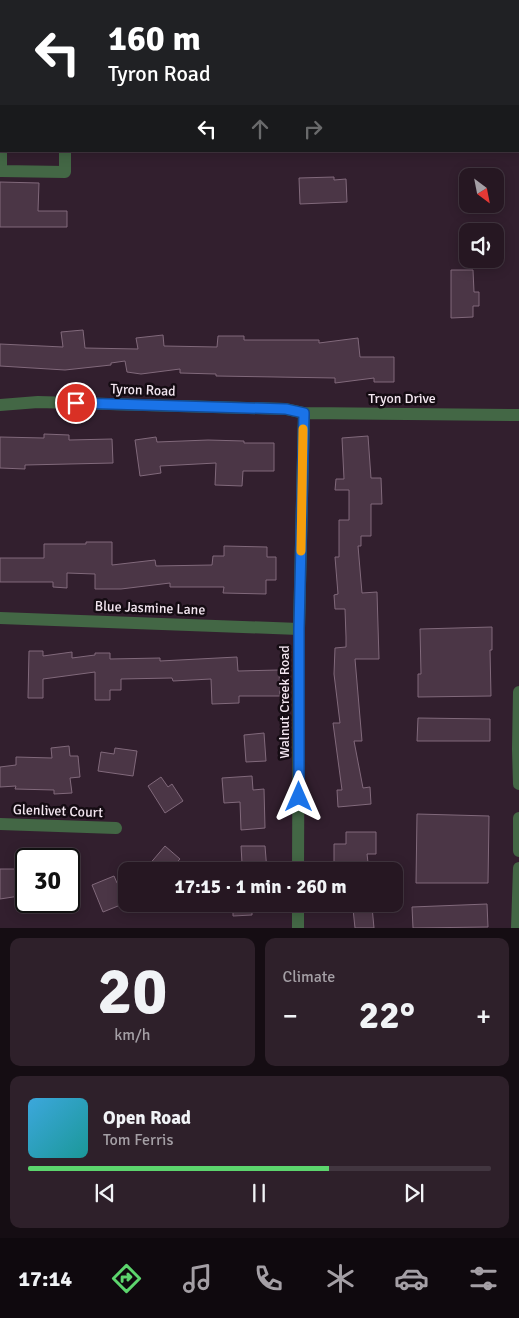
<!DOCTYPE html>
<meta charset="utf-8">
<style>
:root{--surface:#261722;--page:#2e202a;--text:#f1f3f6;--muted:#a49fa5;--line:#423640;--accent:#5cd56d}
body{margin:0;font-family:Signika,sans-serif;background:var(--page);color:var(--text);height:100vh;display:flex;flex-direction:column;font-size:19px;white-space:nowrap}
*{box-sizing:border-box;margin:0}
p{font-size:16px;color:var(--muted)}
.icon{flex:none;width:28px;height:28px;fill:none;stroke:currentColor;stroke-width:2;stroke-linecap:round;stroke-linejoin:round}
.map{position:relative;height:928px;overflow:hidden}
.sheet{display:flex;flex-direction:column;gap:10px;padding:10px;background:#150d13;flex:1}
.sheet>*{flex:none}
.top-card{position:absolute;left:0px;top:0px;width:520px;height:152px;box-shadow:0 2px 12px #0003,0 0 0 1px var(--line);background:#202124;color:#fff;overflow:hidden}
.needle{width:32px;rotate:148deg}
.controls{position:absolute;left:459px;top:168px;display:grid;gap:10px}
.controls a{display:grid;place-items:center;width:45px;height:45px;border-radius:10px;background:var(--surface);box-shadow:0 2px 12px #0003,0 0 0 1px var(--line);font-size:25px}
.speed{position:absolute;left:15px;top:848px;display:flex;gap:10px;font-size:25px;font-weight:700;text-align:center}
.speed>*{display:grid;place-content:center;width:65px;height:65px;border-radius:50%;background:var(--surface);box-shadow:0 2px 12px #0003,0 0 0 1px var(--line);line-height:1}
.speed .limit{border:2px solid #111;border-radius:8px;background:#fff;color:#111}
.pin{position:absolute;display:grid;place-items:center;width:42px;height:42px;color:#fff;margin:-21px;border:2px solid #fff;border-radius:50%;box-shadow:0 1px 5px #0007}
.me{position:absolute;width:55px;margin:-28px;rotate:0deg;stroke-linejoin:round;filter:drop-shadow(0 0 4px #0008)}
.turn{display:flex;align-items:center;gap:18px;height:105px;padding:0 25px;font-size:22px}
.turn .icon{width:65px;height:65px;stroke-width:2.5}
.turn b{display:block;font-size:35px;line-height:42px}
.lanes{display:flex;align-items:center;height:48px;padding:0 25px;background:#0003;justify-content:center;gap:25px;direction:ltr}
.lanes .off{opacity:.35}
.big{font-size:38px;font-weight:700;line-height:1.1}
.sheet .widget{flex:1;display:flex;flex-direction:column;justify-content:center;gap:8px;min-width:0;padding:0 18px;border-radius:10px;background:var(--page)}
.sheet .dial{align-items:center;gap:0}
.dial b{font-size:65px;line-height:1}
.song{display:flex;align-items:center;gap:15px}
.cover{width:60px;height:60px;border-radius:8px;background:linear-gradient(135deg,hsl(200 70% 55%),hsl(180 70% 35%))}
.played{height:5px;border-radius:2px;background:linear-gradient(90deg,var(--accent) 65%,var(--line) 65%)}
.keys{display:flex;justify-content:space-around;direction:ltr}
.heat{display:flex;justify-content:space-between;align-items:center;font-size:28px;direction:ltr}
.sheet .tiles{flex:1;display:grid;gap:10px;grid-template-columns:1fr 1fr}
.widget:last-child{grid-column:span 2}
.trip{position:absolute;left:118px;top:862px;width:285px;height:50px;border-radius:10px;background:var(--surface);box-shadow:0 2px 12px #0003,0 0 0 1px var(--line);font-weight:700;line-height:50px;text-align:center}
.tab-bar{display:flex;height:80px;justify-content:space-around;align-items:center;background:#0f090e;color:var(--muted)}
.tab-bar .icon{width:35px;height:35px}
.tab-bar .selected{color:var(--accent)}
.tab-bar b{font-size:22px;color:var(--text)}
.map>svg:first-child{display:block}
.building{fill:#4b3646;stroke:#81697b}
.lines{fill:none;stroke-linecap:round;stroke-linejoin:round}
.minor{stroke:#436745;stroke-width:12}
.route-casing{stroke:#114b97;stroke-width:12}
.route{stroke:#1a73e8;stroke-width:9}
.slow{stroke:#f59e0b;stroke-width:9}
.labels{text-anchor:middle;dominant-baseline:central;stroke-width:5;stroke-linejoin:round;paint-order:stroke}
.street-label{font-size:14px;fill:#f3e6f0;stroke:#150c13}
</style>
<div class="map">
<svg width="519" height="928" viewBox="0 0 519 928">
<rect width="100%" height="100%" fill="#321f2e"/>
<!-- building -->
<path class="building" d="M 334,177 L 334,180 L 346,179 L 347,202 L 300,204 L 299,178 Z
M 0,182 L 39,183 L 38,211 L 67,211 L 67,227 L 0,227 Z
M 451,270 L 473,270 L 474,292 L 479,292 L 479,306 L 473,306 L 473,317 L 451,318 Z
M 83,330 L 85,348 L 138,349 L 136,338 L 163,335 L 164,346 L 217,347 L 218,336 L 244,336 L 244,340 L 319,340 L 319,343 L 358,338 L 360,357 L 394,357 L 394,382 L 374,382 L 374,378 L 335,383 L 335,378 L 216,376 L 216,374 L 180,373 L 180,369 L 141,374 L 127,372 L 125,361 L 111,363 L 111,365 L 65,370 L 0,366 L 0,344 L 63,347 L 61,332 Z
M 44,434 L 69,435 L 69,440 L 112,439 L 113,463 L 25,465 L 25,469 L 0,468 L 0,437 L 44,438 Z
M 368,436 L 371,478 L 381,478 L 382,504 L 371,504 L 371,536 L 361,536 L 361,546 L 358,546 L 362,593 L 377,592 L 379,659 L 355,659 L 362,741 L 354,741 L 363,788 L 370,787 L 371,804 L 338,807 L 337,790 L 342,790 L 333,723 L 340,723 L 334,674 L 335,648 L 346,647 L 346,637 L 345,609 L 335,609 L 334,595 L 338,594 L 335,557 L 339,557 L 339,520 L 349,520 L 349,490 L 335,490 L 336,479 L 344,479 L 342,438 Z
M 156,437 L 157,442 L 208,440 L 244,441 L 244,443 L 274,443 L 274,471 L 243,471 L 242,486 L 215,485 L 216,463 L 160,466 L 161,473 L 140,476 L 135,440 Z
M 86,542 L 112,542 L 112,565 L 155,560 L 156,566 L 212,565 L 213,556 L 224,556 L 224,546 L 267,547 L 267,557 L 276,557 L 276,580 L 266,580 L 266,594 L 223,593 L 224,587 L 170,587 L 170,583 L 121,589 L 95,589 L 95,574 L 67,573 L 67,588 L 53,587 L 53,582 L 0,582 L 0,558 L 44,558 L 44,544 L 86,544 Z
M 492,627 L 492,650 L 490,650 L 491,696 L 418,697 L 418,674 L 421,674 L 420,629 Z
M 29,651 L 43,651 L 43,656 L 72,652 L 72,658 L 95,655 L 95,653 L 110,653 L 110,659 L 160,658 L 160,661 L 237,657 L 238,671 L 279,670 L 280,696 L 239,696 L 239,703 L 212,704 L 211,679 L 173,681 L 172,678 L 121,679 L 121,690 L 110,690 L 110,700 L 95,700 L 95,672 L 43,679 L 43,698 L 28,698 Z
M 418,718 L 490,719 L 490,741 L 417,741 Z
M 264,733 L 266,761 L 246,762 L 244,735 Z
M 69,746 L 70,756 L 78,756 L 80,777 L 70,778 L 72,793 L 54,794 L 54,790 L 15,789 L 16,786 L 0,787 L 0,767 L 16,765 L 16,757 L 52,758 L 51,748 Z
M 115,748 L 137,751 L 133,776 L 98,771 L 101,752 L 114,754 Z
M 252,776 L 253,790 L 264,789 L 265,828 L 241,830 L 240,802 L 224,803 L 222,778 Z
M 161,777 L 168,787 L 172,784 L 183,801 L 165,813 L 148,786 Z
M 417,814 L 489,816 L 488,883 L 416,883 Z
M 346,832 L 376,832 L 376,854 L 367,854 L 369,871 L 334,871 L 334,844 L 346,844 Z
M 165,846 L 180,859 L 169,871 L 155,871 L 148,866 Z
M 241,846 L 265,846 L 267,871 L 247,871 L 247,863 L 242,863 Z
M 0,869 L 26,869 L 26,895 L 0,899 Z
M 114,876 L 117,883 L 126,879 L 126,896 L 121,898 L 123,904 L 103,912 L 92,885 Z
M 233,904 L 252,904 L 252,915 L 233,916 Z
M 487,904 L 488,927 L 413,928 L 412,907 Z
M 372,907 L 374,928 L 355,928 L 353,909 Z"/>
<g class="lines">
<!-- minor -->
<path class="minor" d="M 121,0 L 121,1
M 2,1 L 2,0
M 1,114 L 1,171 L 65,172 L 65,151
M 0,405 L 38,402 L 286,409 L 304,413 L 519,415
M 0,618 L 299,629
M 519,692 L 518,749 L 519,784
M 519,818 L 519,851
M 0,824 L 116,828
M 298,871 L 299,629 L 304,413
M 298,928 L 298,904
M 517,928 L 519,868"/>
</g>
<g class="lines">
<defs>
<path id="route" d="M 76,403 L 286,409 L 304,413 L 299,629 L 299,797"/>
</defs>
<!-- route casing -->
<use href="#route" class="route-casing"/>
<!-- route -->
<use href="#route" class="route"/>
<!-- slow -->
<path class="slow" d="M 301,551 L 303,429"/>
</g>
<g class="labels">
<!-- street labels -->
<g class="street-label">
<text transform="translate(143 390) rotate(2)">Tyron Road</text>
<text x="402" y="398">Tryon Drive</text>
<text transform="translate(150 608) rotate(2)">Blue Jasmine Lane</text>
<text transform="translate(284 702) rotate(-90)">Walnut Creek Road</text>
<text transform="translate(58 811) rotate(2)">Glenlivet Court</text>
</g>
</g>
</svg>
<div class="controls">
<a><svg class="needle" viewBox="-14 -14 28 28"><path d="M0-13l5 13h-10z" fill="#e53935"/><path d="M0 13l5-13h-10z" fill="#a49fa5"/></svg></a>
<a><svg class="icon" aria-label="sound" viewBox="0 0 24 24"><path d="M4 9h4l5-4v14l-5-4H4zM17 9q2 3 0 6"/></svg></a>
</div>
<div class="speed"><div class="limit">30</div></div>
<div class="pin" style="left:76px;top:403px;background:#d93025"><svg class="icon" aria-label="arrive" viewBox="0 0 24 24"><path d="M6 21V4h12l-3 4 3 4H6"/></svg></div>
<svg class="me" style="left:299px;top:797px" viewBox="-20 -20 40 40"><path d="M0-17L14 15 0 8-14 15z" fill="#1a73e8" stroke="#fff" stroke-width="4"/></svg>
<div class="trip">17:15 · 1 min · 260 m</div>
<div class="top-card">
<div class="turn"><svg class="icon" aria-label="left" viewBox="0 0 24 24"><path d="M17 20v-9H6M10 6l-5 5 5 5"/></svg><div><b>160 m</b>Tyron Road</div></div>
<div class="lanes"><svg class="icon" aria-label="left" viewBox="0 0 24 24"><path d="M17 20v-9H6M10 6l-5 5 5 5"/></svg><svg class="icon off" aria-label="ahead" viewBox="0 0 24 24"><path d="M12 20V5M6 11l6-6 6 6"/></svg><svg class="icon off" aria-label="right" viewBox="0 0 24 24"><path d="M7 20v-9h11M14 6l5 5-5 5"/></svg></div>
</div>
</div>
<section class="sheet">
<div class="tiles">
<div class="widget dial"><b>20</b><p>km/h</p></div>
<div class="widget"><p>Climate</p>
<div class="heat"><a>−</a><b class="big">22°</b><a>+</a></div>
</div>
<div class="widget">
<div class="song"><i class="cover"></i><div><b>Open Road</b><p>Tom Ferris</p></div></div>
<div class="played"></div>
<div class="keys"><svg class="icon" aria-label="previous" viewBox="0 0 24 24"><path d="M18 5L8 12l10 7zM5 5v14"/></svg><svg class="icon" aria-label="pause" viewBox="0 0 24 24"><path d="M8 5v14M16 5v14"/></svg><svg class="icon" aria-label="next" viewBox="0 0 24 24"><path d="M6 5l10 7-10 7zM19 5v14"/></svg></div>
</div>
</div>
</section>
<nav class="tab-bar">
<b>17:14</b>
<svg class="icon selected" aria-label="directions" viewBox="0 0 24 24"><path d="M12 3l9 9-9 9-9-9zM9 14v-3h6M13 9l2 2-2 2"/></svg>
<svg class="icon" aria-label="music" viewBox="0 0 24 24"><path d="M9 18V5l10-2v13"/><circle cx="6" cy="18" r="3"/><circle cx="16" cy="16" r="3"/></svg>
<svg class="icon" aria-label="phone" viewBox="0 0 24 24"><path d="M5 4h4l2 5-3 2q2 4 5 5l2-3 5 2v4C11 20 4 13 5 4z"/></svg>
<svg class="icon" aria-label="climate" viewBox="0 0 24 24"><path d="M12 3v18M4 7l16 10M4 17L20 7"/></svg>
<svg class="icon" aria-label="car" viewBox="0 0 24 24"><path d="M5 17H2v-5l4-1 3-4h7l3 4 3 1v5h-3M9 17h6M6 11h13"/><circle cx="7" cy="17" r="2"/><circle cx="17" cy="17" r="2"/></svg>
<svg class="icon" aria-label="filters" viewBox="0 0 24 24"><path d="M4 7h16M4 17h16"/><circle cx="9" cy="7" r="2"/><circle cx="15" cy="17" r="2"/></svg>
</nav>
